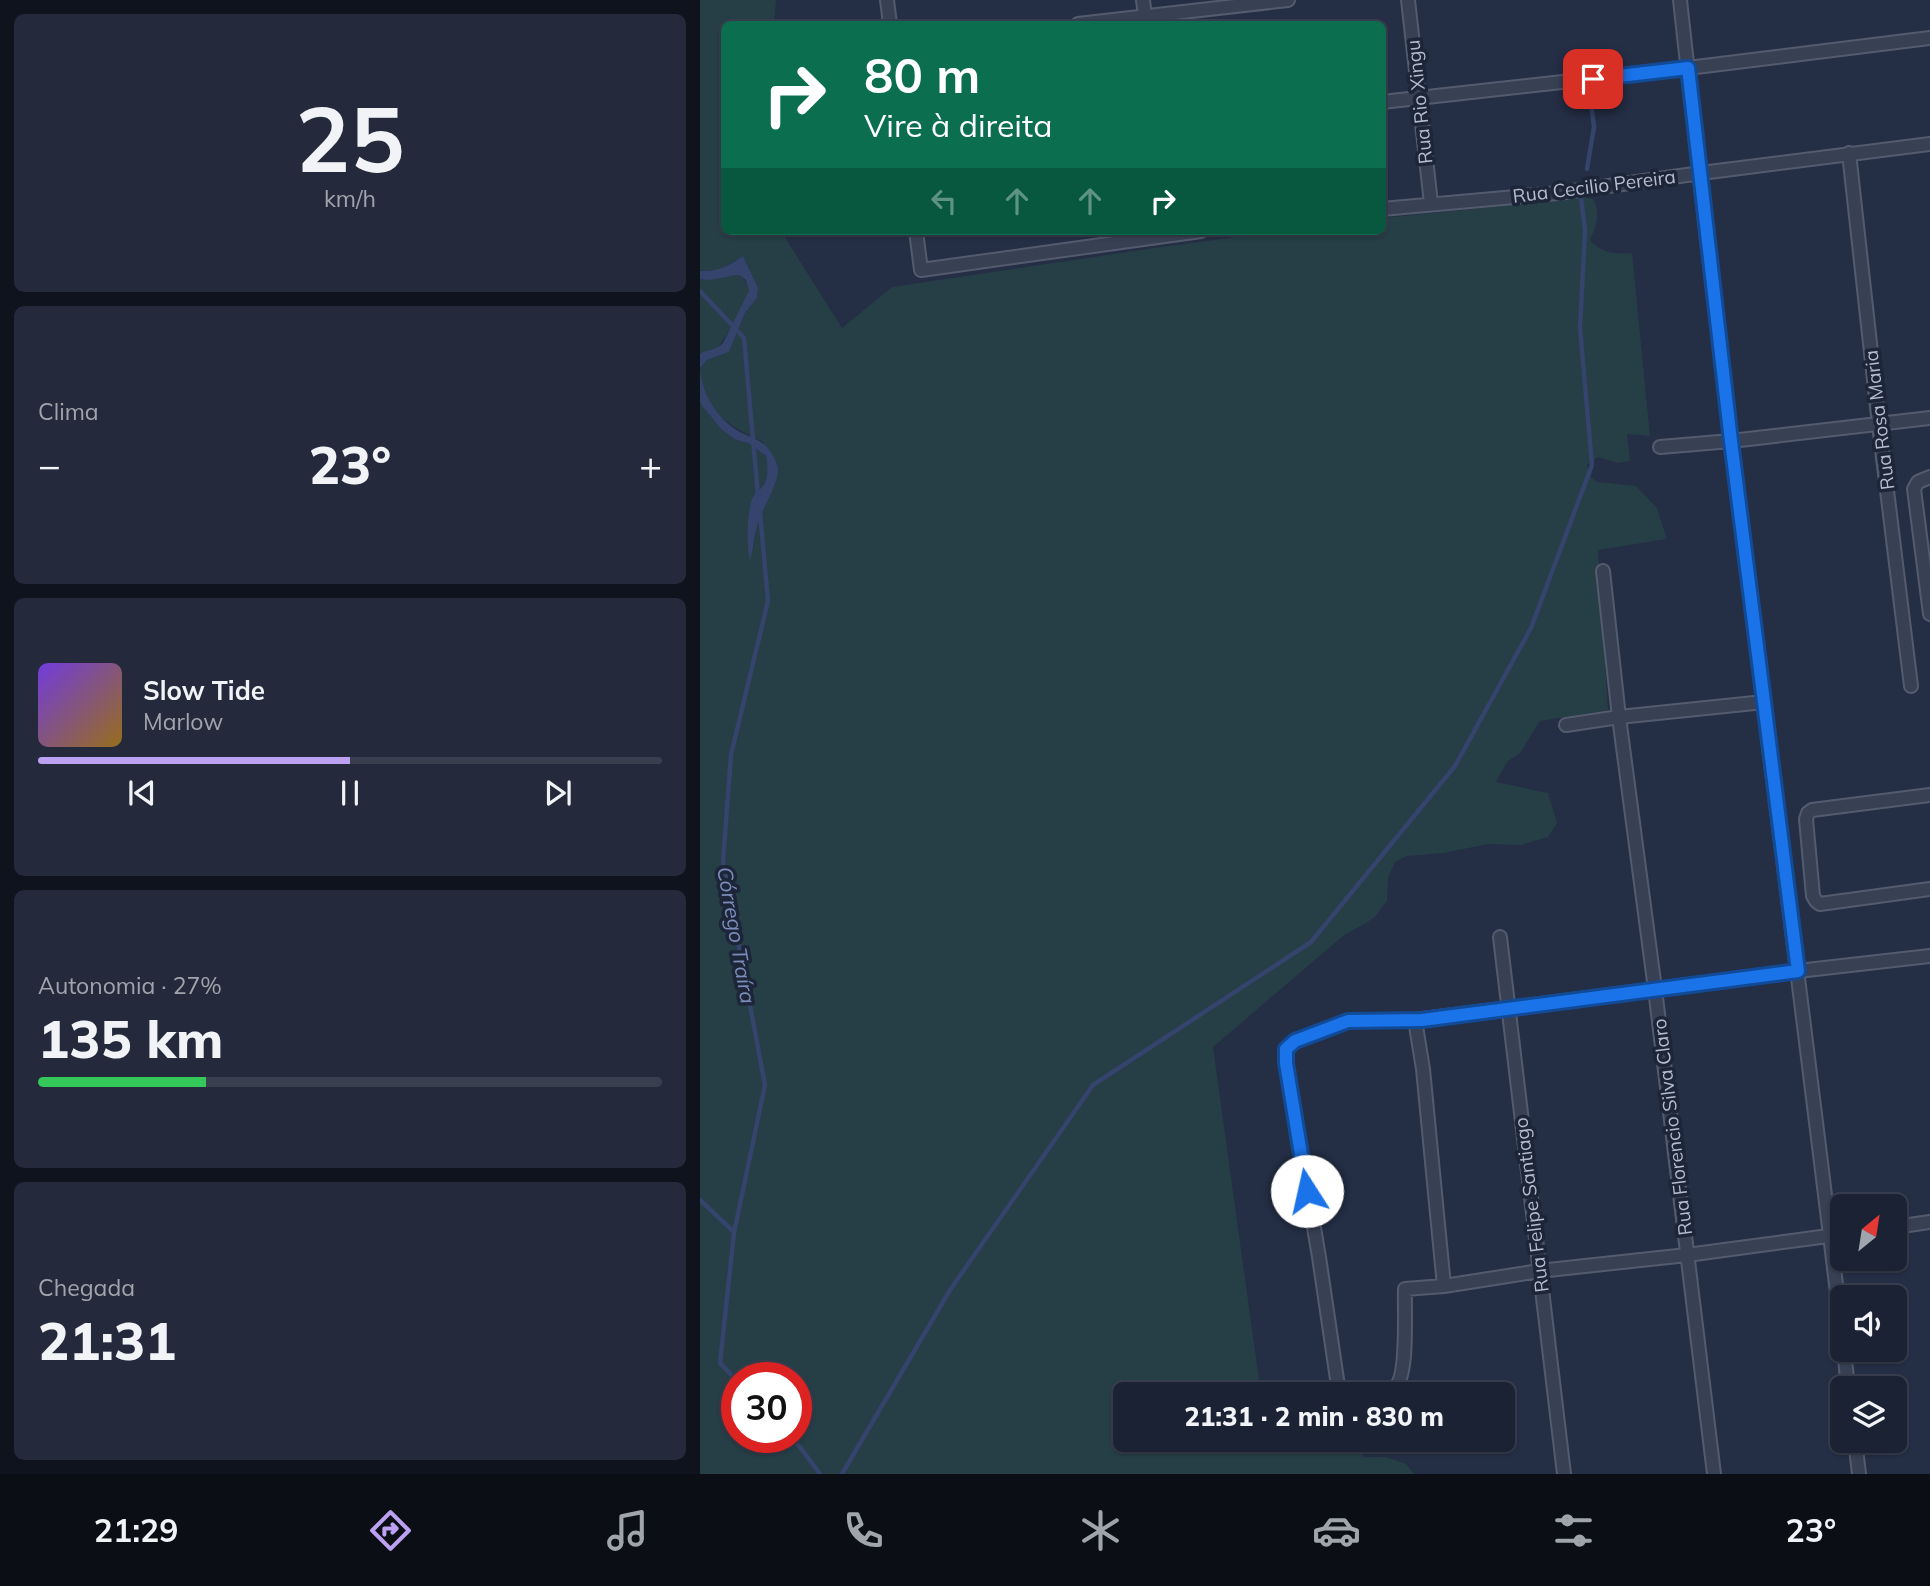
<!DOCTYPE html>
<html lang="pt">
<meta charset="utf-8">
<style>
:root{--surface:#1b2234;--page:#242a3c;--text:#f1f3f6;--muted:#a0a4ac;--line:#393f4f;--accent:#bca0f2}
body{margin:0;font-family:Mulish,sans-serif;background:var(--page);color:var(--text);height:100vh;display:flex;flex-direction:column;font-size:26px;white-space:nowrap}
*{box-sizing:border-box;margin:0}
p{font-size:23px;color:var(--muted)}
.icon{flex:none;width:38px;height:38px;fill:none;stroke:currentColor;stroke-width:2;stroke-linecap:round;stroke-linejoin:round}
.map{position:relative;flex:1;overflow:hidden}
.panel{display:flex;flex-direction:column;gap:14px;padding:14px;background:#0f131d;width:700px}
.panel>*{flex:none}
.top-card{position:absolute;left:21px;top:21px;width:665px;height:214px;border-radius:10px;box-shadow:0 2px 5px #0004,0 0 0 2px var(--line);background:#0b6e4f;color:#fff;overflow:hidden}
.needle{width:46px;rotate:30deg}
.fabs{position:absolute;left:1130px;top:1194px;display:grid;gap:14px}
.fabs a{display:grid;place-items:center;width:77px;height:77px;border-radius:10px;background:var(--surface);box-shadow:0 2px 5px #0004,0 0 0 2px var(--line);font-size:35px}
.speed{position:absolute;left:21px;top:1362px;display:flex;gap:14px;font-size:35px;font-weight:700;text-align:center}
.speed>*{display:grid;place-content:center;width:91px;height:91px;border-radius:50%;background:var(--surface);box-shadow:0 2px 5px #0004,0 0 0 2px var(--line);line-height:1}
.speed .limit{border:10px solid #d22;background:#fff;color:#111}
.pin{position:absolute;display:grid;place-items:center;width:60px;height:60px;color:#fff;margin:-30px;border-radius:14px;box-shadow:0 4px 10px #0006}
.me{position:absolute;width:77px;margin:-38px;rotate:350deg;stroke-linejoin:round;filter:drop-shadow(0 0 5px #0008)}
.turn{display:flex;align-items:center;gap:24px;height:147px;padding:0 28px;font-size:32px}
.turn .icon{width:91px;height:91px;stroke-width:2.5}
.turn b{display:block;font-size:49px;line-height:60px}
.lanes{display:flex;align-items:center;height:66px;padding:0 28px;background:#0003;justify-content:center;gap:35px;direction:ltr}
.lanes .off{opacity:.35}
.big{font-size:52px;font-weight:800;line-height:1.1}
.panel .widget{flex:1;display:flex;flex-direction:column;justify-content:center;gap:10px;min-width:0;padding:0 24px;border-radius:10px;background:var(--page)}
.panel .dial{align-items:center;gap:0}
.dial b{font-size:91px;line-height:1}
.song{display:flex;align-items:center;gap:21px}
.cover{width:84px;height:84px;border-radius:10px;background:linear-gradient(135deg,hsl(260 70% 55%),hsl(40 70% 35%))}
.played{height:7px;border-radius:4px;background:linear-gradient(90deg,var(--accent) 50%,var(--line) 50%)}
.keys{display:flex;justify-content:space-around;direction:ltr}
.heat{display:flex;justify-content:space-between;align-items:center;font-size:38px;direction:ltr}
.charge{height:10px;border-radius:5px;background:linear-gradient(90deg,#34c759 27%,var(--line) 0)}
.trip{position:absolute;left:413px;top:1382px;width:402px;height:70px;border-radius:10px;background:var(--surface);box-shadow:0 2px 5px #0004,0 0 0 2px var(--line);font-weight:800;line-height:70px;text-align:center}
.tab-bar{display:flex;height:112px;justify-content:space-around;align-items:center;background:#0b0e15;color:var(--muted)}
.tab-bar .icon{width:49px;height:49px}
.tab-bar .current{color:var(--accent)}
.tab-bar b{font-size:32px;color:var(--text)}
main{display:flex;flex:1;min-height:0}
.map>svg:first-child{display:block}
.green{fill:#263e46;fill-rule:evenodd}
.water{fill:#34446c}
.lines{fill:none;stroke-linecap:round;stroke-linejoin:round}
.stream{stroke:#34446c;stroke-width:4.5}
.minor-casing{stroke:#545b6e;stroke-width:16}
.minor{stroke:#384054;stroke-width:12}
.route-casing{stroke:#114b97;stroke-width:18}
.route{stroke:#1a73e8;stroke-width:12}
.labels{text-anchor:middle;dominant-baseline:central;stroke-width:7;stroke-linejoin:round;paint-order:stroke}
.street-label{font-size:19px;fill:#b6bcce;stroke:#1d2539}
.water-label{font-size:21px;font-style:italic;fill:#7b8db8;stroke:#1d2539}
</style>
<main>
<section class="panel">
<div class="widget dial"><b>25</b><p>km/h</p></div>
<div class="widget"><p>Clima</p>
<div class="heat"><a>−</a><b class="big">23°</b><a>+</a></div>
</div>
<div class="widget">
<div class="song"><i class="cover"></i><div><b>Slow Tide</b><p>Marlow</p></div></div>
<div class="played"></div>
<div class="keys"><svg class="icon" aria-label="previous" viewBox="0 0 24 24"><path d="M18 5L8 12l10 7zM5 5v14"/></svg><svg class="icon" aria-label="pause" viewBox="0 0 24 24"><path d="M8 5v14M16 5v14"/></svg><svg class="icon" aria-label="next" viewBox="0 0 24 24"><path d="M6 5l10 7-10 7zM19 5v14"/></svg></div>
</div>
<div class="widget"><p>Autonomia · 27%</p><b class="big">135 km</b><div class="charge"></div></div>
<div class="widget"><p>Chegada</p><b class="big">21:31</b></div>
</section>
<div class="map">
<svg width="1230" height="1474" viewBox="0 0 1230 1474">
<rect width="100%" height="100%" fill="#242e45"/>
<!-- green -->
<path class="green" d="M 0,0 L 76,0 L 74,24 L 24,24 L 24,231 L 81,231 L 142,328 L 192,287 L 461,247 L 582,231 L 682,231 L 683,218 L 863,200 L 881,197 L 893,199 C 901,212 896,227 890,240 C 902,254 915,254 932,253 L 950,436 L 927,434 L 930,461 L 917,463 L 898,457 L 887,465 L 891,477 L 897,482 L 936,486 L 957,508 L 967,539 L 898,550 L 908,710 L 840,721 L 820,753 L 807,762 L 796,782 L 848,793 L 857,823 L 848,837 L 821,845 L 788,844 L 744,853 L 707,856 L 695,862 L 688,878 L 687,901 L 674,918 L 643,936 L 513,1047 L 560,1387 L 589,1395 L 425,1395 L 425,1440 L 662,1440 L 663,1457 L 686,1457 L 706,1464 L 714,1474 L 0,1474 L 0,402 L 22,430 L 36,440 L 48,443 L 66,456 C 70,475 67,483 53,496 L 53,550 L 57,524 L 76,481 L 63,442 C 27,425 3,411 0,368 L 7,360 L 29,352 L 45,313 L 57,298 L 58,288 L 43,257 L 18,270 L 0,271 ZM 37,1377 L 96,1377 L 96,1437 L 37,1437 Z
M 39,275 C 44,279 50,285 49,293 C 48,298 20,348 16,350 C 11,352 5,351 0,354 L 0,279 C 12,282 26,276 39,275 Z"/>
<!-- water -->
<path class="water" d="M 43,256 L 58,288 L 57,298 L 45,313 L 29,352 L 7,360 L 0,368 C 2,392 13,412 32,427 C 49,440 64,436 74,458 C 75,459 78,467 78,468 C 80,481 62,509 58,523 C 54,535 54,547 50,560 C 46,548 47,508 53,497 C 53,495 60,489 61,488 C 69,480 68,467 66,456 L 48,443 L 36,440 L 22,430 L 3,407 L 0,402 L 0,354 C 8,348 13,353 23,343 L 49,291 L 46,280 L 39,275 C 26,276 12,282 0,279 L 0,271 C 17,272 29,266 43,256 Z"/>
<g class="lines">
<!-- stream -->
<path class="stream" d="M 887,169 L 894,127 L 889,88
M 0,291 L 44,338 L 58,496
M 0,1200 L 34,1232
M 37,1381 L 20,1363 L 34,1233 L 65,1085 L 23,862 L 31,755 L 68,601 L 60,512
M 90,1437 L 100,1447 L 120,1474
M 142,1474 L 250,1290 L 393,1085 L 611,942 L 755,766 L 831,628 L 892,465 L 880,328 L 885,230 L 881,197"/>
<defs>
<path id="minor" d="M 187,0 L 190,24
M 443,0 L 446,24
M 708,0 L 731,203
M 980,0 C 1029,448 1089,895 1143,1342
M 378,24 L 588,0
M 682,102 L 988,68 L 1230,38
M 1149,153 L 1179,425 L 1211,686
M 682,209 L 858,193 L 1001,173 L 1230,144
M 216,231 L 221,270 L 501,231
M 960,447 L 1031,441 L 1230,418
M 1230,477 L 1218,482 L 1214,489 L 1230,614
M 903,571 L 919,717 L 955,989 L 1014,1474
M 866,725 L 919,717 L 1064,702
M 1230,795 L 1112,810 L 1108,813 L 1106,819 L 1113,896 L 1116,901 L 1120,904 L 1230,889
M 800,937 L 864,1474
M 1195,1227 L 1230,1222
M 744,1286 L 723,1069 L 715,1020 L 1098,971 L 1230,956
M 1144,1349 L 1148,1388
M 659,1395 L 648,1393 L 638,1386 L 619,1257 L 586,1063 L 586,1049 L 595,1041 L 648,1021 L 715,1020
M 661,1395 C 669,1393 688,1392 694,1388 C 709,1379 704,1308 705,1289 L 744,1286 L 839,1271 L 987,1255 L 1143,1234
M 1155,1440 L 1159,1474"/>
</defs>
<!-- minor casing -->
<use href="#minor" class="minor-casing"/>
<!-- minor -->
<use href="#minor" class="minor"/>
</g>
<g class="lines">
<defs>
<path id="route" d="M 607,1191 L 586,1063 L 586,1049 L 595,1041 L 648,1021 L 722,1020 L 1098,971 L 1031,441 L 988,68 L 893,79"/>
</defs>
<!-- route casing -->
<use href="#route" class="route-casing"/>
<!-- route -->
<use href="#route" class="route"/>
</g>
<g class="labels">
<!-- street labels -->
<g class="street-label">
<text transform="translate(719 102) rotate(-96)">Rua Rio Xingu</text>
<text transform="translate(894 186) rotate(-7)">Rua Cecilio Pereira</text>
<text transform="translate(1179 420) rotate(-97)">Rua Rosa Maria</text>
<text transform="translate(972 1127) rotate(-97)">Rua Florencio Silva Claro</text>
<text transform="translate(831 1205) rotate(-97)">Rua Felipe Santiago</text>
</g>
<!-- water labels -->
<g class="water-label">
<text transform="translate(37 935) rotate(80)">Córrego Traíra</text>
</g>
</g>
</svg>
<div class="fabs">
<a><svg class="needle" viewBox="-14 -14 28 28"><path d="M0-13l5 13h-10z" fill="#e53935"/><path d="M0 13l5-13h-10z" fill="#a0a4ac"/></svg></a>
<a><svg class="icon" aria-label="sound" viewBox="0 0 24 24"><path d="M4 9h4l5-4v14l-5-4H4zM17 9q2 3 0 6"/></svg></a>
<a><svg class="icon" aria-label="layers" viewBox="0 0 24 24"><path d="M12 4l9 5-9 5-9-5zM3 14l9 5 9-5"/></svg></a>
</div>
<div class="speed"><div class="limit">30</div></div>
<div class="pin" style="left:893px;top:79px;background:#d93025"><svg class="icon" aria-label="arrive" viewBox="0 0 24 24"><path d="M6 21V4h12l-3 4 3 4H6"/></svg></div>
<svg class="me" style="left:607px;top:1191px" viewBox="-20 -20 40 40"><circle r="19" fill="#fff"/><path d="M0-13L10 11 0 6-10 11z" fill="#1a73e8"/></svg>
<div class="trip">21:31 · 2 min · 830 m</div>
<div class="top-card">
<div class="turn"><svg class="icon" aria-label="right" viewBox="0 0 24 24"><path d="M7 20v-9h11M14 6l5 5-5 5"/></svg><div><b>80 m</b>Vire à direita</div></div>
<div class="lanes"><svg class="icon off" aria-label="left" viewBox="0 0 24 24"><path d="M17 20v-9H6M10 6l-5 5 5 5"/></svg><svg class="icon off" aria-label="ahead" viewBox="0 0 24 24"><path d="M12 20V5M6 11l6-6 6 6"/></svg><svg class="icon off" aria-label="ahead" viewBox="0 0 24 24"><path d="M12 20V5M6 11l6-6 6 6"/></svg><svg class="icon" aria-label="right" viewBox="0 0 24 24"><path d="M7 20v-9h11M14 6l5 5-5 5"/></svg></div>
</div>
</div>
</main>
<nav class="tab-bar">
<b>21:29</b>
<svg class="icon current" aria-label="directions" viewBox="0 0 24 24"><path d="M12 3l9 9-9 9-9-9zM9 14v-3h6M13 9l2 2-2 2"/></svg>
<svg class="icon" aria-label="music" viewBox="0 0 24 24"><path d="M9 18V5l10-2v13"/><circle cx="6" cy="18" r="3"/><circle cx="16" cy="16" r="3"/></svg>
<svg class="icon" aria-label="phone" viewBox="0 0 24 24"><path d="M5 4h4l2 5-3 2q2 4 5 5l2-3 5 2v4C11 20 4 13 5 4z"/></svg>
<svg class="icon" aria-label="climate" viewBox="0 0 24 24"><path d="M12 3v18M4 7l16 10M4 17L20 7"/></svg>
<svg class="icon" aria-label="car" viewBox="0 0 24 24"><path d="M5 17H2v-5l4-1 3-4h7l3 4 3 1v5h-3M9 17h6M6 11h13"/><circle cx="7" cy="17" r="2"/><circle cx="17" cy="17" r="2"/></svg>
<svg class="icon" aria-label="filters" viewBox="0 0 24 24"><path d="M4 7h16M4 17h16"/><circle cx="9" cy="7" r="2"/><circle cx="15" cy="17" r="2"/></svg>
<b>23°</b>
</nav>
